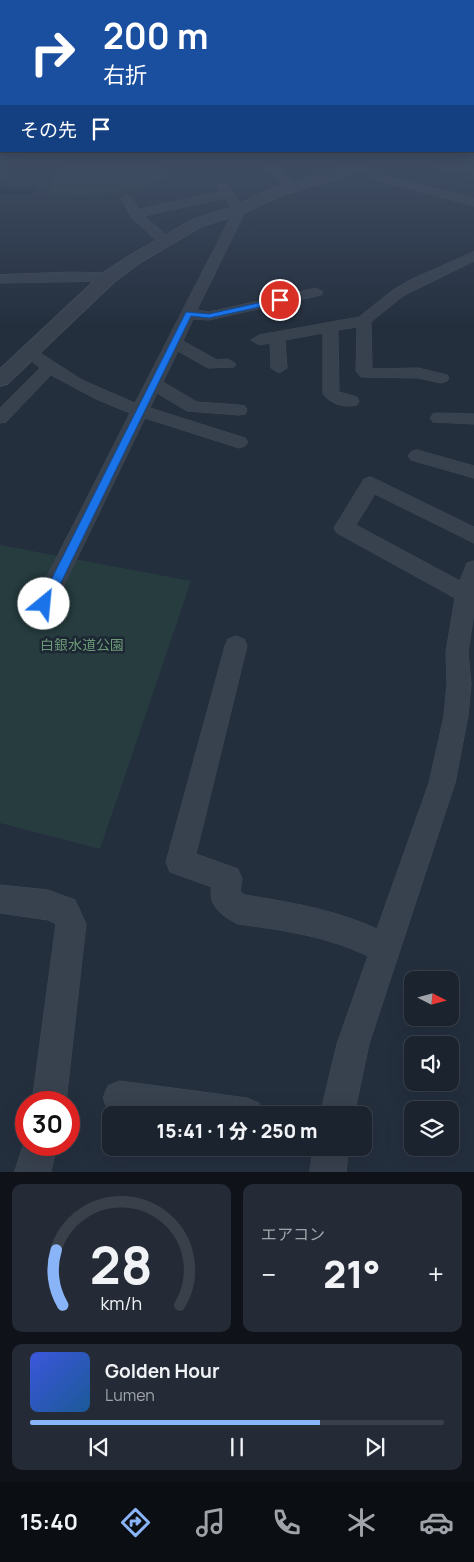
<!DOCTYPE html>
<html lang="ja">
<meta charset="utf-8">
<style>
:root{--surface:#1b232e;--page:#242b36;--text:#f1f3f6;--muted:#a0a4aa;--line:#39404a;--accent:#8ab4f8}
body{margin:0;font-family:Manrope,"Noto Sans JP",sans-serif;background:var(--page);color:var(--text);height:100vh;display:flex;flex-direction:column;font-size:19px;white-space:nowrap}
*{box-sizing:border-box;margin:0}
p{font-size:16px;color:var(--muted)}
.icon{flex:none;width:28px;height:28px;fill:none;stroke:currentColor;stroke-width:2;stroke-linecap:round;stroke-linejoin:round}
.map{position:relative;height:1172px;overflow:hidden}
.panel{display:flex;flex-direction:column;gap:12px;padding:12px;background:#0f1319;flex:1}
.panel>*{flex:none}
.guide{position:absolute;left:0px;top:0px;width:475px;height:152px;box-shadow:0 5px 20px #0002,0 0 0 1px var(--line);background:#1a4fa0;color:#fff;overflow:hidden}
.needle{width:32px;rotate:96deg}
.tools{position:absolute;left:404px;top:971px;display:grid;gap:10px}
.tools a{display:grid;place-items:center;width:55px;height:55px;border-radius:10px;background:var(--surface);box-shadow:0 5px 20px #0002,0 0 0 1px var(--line);font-size:25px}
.speed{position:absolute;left:15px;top:1091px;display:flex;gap:10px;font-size:25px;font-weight:700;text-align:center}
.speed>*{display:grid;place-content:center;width:65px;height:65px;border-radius:50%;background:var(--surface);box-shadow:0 5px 20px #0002,0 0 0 1px var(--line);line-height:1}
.speed .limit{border:8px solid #d22;background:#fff;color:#111}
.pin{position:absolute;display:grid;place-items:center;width:42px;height:42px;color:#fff;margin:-21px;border:2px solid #fff;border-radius:50%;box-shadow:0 1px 5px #0007}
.me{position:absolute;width:55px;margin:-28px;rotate:28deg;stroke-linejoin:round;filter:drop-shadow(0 0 4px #0008)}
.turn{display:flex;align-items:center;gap:18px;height:105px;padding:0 20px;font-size:22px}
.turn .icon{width:65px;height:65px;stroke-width:2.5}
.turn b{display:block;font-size:35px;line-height:42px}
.then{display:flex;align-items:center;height:48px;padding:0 20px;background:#0003;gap:10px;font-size:19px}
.big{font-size:38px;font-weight:800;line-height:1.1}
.panel .tile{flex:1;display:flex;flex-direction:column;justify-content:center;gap:8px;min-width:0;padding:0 18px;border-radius:10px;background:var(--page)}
.panel .dial{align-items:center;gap:0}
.dial svg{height:130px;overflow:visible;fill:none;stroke:var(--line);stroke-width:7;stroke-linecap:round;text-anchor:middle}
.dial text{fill:var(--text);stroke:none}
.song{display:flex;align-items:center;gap:15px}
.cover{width:60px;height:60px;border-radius:8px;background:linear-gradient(135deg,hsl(230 70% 55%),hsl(210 70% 35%))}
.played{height:5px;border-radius:2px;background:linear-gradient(90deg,var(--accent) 70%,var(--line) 70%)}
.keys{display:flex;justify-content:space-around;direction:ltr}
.heat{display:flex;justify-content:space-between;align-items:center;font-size:28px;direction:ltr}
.panel .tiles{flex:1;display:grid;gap:12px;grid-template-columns:1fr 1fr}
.tile:last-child{grid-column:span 2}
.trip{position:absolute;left:102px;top:1106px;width:270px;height:50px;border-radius:10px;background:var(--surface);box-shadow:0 5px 20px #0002,0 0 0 1px var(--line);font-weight:800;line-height:50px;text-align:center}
.tab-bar{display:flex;height:80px;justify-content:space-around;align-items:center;background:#0b0e12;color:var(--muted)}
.tab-bar .icon{width:35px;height:35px}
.tab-bar .on{color:var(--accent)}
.tab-bar b{font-size:22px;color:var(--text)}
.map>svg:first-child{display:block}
.green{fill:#263c3f}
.water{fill:#17263c}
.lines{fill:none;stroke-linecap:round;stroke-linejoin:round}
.minor-casing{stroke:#414a57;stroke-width:1}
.tertiary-casing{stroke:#414a57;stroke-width:2}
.minor{fill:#38414e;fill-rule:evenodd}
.tertiary{fill:#38414e;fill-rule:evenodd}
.route{fill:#1a73e8;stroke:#114b97}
.labels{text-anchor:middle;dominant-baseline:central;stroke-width:5;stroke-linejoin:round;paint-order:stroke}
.park-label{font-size:14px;fill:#6b9a76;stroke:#1d2633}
</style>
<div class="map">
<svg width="474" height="1172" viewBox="0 0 474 1172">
<rect width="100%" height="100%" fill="#242f3e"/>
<!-- green -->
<path class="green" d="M 61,161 L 158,161 L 165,180 L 149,182 L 140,190 L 52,199 L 47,197 Z
M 0,545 L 191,581 L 100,849 L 0,823 Z"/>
<!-- water -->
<path class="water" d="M 0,187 L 35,188 L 31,195 L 0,195 Z"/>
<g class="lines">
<defs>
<path id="minor" d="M 258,161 L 269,161 L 300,187 L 298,189 L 290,189 Z
M 417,161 L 435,161 L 474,169 L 474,175 L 418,163 Z
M 354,163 L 391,178 L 474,198 L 474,206 L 383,182 L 350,168 L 350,164 Z
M 222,183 L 226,184 L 243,207 L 244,214 L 197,310 L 209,312 L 316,288 L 323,292 L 321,295 L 209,320 L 193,319 L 183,341 L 217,360 L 228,359 L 236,364 L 234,367 L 208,368 L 178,351 L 163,382 L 197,402 L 239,405 L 245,406 L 247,410 L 245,414 L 239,415 L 187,411 L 157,393 L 150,408 L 245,438 L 248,442 L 245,446 L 239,448 L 145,418 L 52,610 L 44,613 L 36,610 L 33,604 L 130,413 L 96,399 L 51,375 L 6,422 L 0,423 L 0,408 L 40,368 L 21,352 L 24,349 L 34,349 L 82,380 L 135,403 L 232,214 L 231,207 L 225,198 L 144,216 L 170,238 L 171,241 L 170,244 L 160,244 L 131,217 L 121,199 L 127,195 L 131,197 L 139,209 L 220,192 L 216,186 Z
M 474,252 L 474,261 L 403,296 L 371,322 L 372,369 L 418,368 L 447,375 L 449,378 L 447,381 L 441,383 L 418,378 L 361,377 L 356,371 L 357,327 L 338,330 L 339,392 L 357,397 L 359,401 L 357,405 C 345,408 330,404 323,394 L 323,333 L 285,340 L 287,368 L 279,373 L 271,368 L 270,343 L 259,345 L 251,340 L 259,335 L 359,317 L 393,290 L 410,280 Z
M 72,272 L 109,273 L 116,277 L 109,281 L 0,283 L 0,275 Z
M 439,413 L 474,414 L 474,424 L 433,422 L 430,418 L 433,414 Z
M 417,450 L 474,466 L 474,478 L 411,460 L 408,456 L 411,452 Z
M 371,477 L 474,527 L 474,543 L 375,494 L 356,525 L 460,581 L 467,563 L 474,561 L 474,613 L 468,652 L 471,684 L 468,716 L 455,783 L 369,1044 L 354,1115 L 320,1115 L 337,1044 L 368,956 C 326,936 283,930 238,924 C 223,917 207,905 212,887 L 170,872 L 166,862 L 225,646 L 228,639 L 236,636 L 244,639 L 247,646 L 196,854 L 238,869 L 242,879 L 240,891 L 245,895 C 293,903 332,909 377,929 L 429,783 L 444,716 L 447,684 L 446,652 L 455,598 L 337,533 L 334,528 L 337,523 L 364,479 Z
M 0,885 L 48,890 L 75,900 L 86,924 L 66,1102 L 32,1102 L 56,924 L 48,920 L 0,913 Z
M 120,1081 L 247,1098 L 259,1103 L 264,1115 L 120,1115 L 108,1110 L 103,1098 L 108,1086 Z
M 26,1136 L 26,1145 L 57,1145 L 51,1172 L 15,1172 Z
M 314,1148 L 349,1148 L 346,1172 L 310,1172 Z"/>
<path id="tertiary" d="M 353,161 L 369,161 L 353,173 L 280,196 L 243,213 L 202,226 L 141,262 L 115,281 L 7,384 L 0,386 L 0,369 L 103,273 L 129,256 L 192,220 L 233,207 L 270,190 L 343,167 Z"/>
</defs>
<!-- minor casing -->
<use href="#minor" class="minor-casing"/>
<!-- tertiary casing -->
<use href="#tertiary" class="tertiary-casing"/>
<!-- minor -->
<use href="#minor" class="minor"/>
<!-- tertiary -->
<use href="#tertiary" class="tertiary"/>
</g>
<!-- sky -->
<linearGradient id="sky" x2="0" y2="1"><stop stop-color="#141a22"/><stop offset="0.5" stop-color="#3f4d63"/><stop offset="1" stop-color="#3f4d63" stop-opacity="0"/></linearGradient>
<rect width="474" height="325" fill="url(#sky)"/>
<!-- route -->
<path class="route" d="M 280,298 L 284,300 L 283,302 L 209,318 L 191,316 L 49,607 L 40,607 L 39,604 L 186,312 L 209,314 Z"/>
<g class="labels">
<!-- park labels -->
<g class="park-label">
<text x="82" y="644">白銀水道公園</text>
</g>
</g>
</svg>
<div class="tools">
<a><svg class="needle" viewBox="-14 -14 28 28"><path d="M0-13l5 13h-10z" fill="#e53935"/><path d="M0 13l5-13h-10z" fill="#a0a4aa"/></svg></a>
<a><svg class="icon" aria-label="sound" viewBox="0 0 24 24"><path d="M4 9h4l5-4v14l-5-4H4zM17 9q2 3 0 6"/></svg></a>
<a><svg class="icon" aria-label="layers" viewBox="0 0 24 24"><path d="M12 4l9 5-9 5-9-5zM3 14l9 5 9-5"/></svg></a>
</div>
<div class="speed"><div class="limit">30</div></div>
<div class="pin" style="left:280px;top:300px;background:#d93025"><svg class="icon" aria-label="arrive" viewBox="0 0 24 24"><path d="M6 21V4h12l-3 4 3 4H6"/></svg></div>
<svg class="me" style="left:44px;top:604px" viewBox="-20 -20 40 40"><circle r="19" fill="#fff"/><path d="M0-13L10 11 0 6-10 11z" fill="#1a73e8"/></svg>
<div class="trip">15:41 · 1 分 · 250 m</div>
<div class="guide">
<div class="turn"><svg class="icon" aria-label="right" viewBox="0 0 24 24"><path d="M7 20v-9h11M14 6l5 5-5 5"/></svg><div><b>200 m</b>右折</div></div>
<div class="then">その先<svg class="icon" aria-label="arrive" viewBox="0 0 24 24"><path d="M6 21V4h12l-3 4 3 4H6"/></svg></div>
</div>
</div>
<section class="panel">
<div class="tiles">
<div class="tile dial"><svg viewBox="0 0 100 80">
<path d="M14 69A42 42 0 1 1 86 69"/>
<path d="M14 69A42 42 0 0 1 10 35" stroke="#8ab4f8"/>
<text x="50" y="56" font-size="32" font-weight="700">28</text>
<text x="50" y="72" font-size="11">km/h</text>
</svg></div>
<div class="tile"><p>エアコン</p>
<div class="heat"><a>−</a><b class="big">21°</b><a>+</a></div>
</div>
<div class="tile">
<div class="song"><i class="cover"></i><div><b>Golden Hour</b><p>Lumen</p></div></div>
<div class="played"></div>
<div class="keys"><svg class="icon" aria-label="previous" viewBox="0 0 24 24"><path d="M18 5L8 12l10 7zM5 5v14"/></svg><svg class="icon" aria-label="pause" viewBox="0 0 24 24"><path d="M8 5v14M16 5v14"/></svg><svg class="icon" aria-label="next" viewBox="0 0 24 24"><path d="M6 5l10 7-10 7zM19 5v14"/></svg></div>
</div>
</div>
</section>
<nav class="tab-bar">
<b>15:40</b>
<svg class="icon on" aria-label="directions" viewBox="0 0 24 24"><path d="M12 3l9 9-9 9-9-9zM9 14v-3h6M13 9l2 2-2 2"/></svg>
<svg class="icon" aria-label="music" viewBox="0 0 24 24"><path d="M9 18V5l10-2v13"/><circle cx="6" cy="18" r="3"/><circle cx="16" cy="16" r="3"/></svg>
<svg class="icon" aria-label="phone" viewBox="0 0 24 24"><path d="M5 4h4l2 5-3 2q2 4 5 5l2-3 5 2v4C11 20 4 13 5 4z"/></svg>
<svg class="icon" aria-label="climate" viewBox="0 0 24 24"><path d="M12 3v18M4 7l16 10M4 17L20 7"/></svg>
<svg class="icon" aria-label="car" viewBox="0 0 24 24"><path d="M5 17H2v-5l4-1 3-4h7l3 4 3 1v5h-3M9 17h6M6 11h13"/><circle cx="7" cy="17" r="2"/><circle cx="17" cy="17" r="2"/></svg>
</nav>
